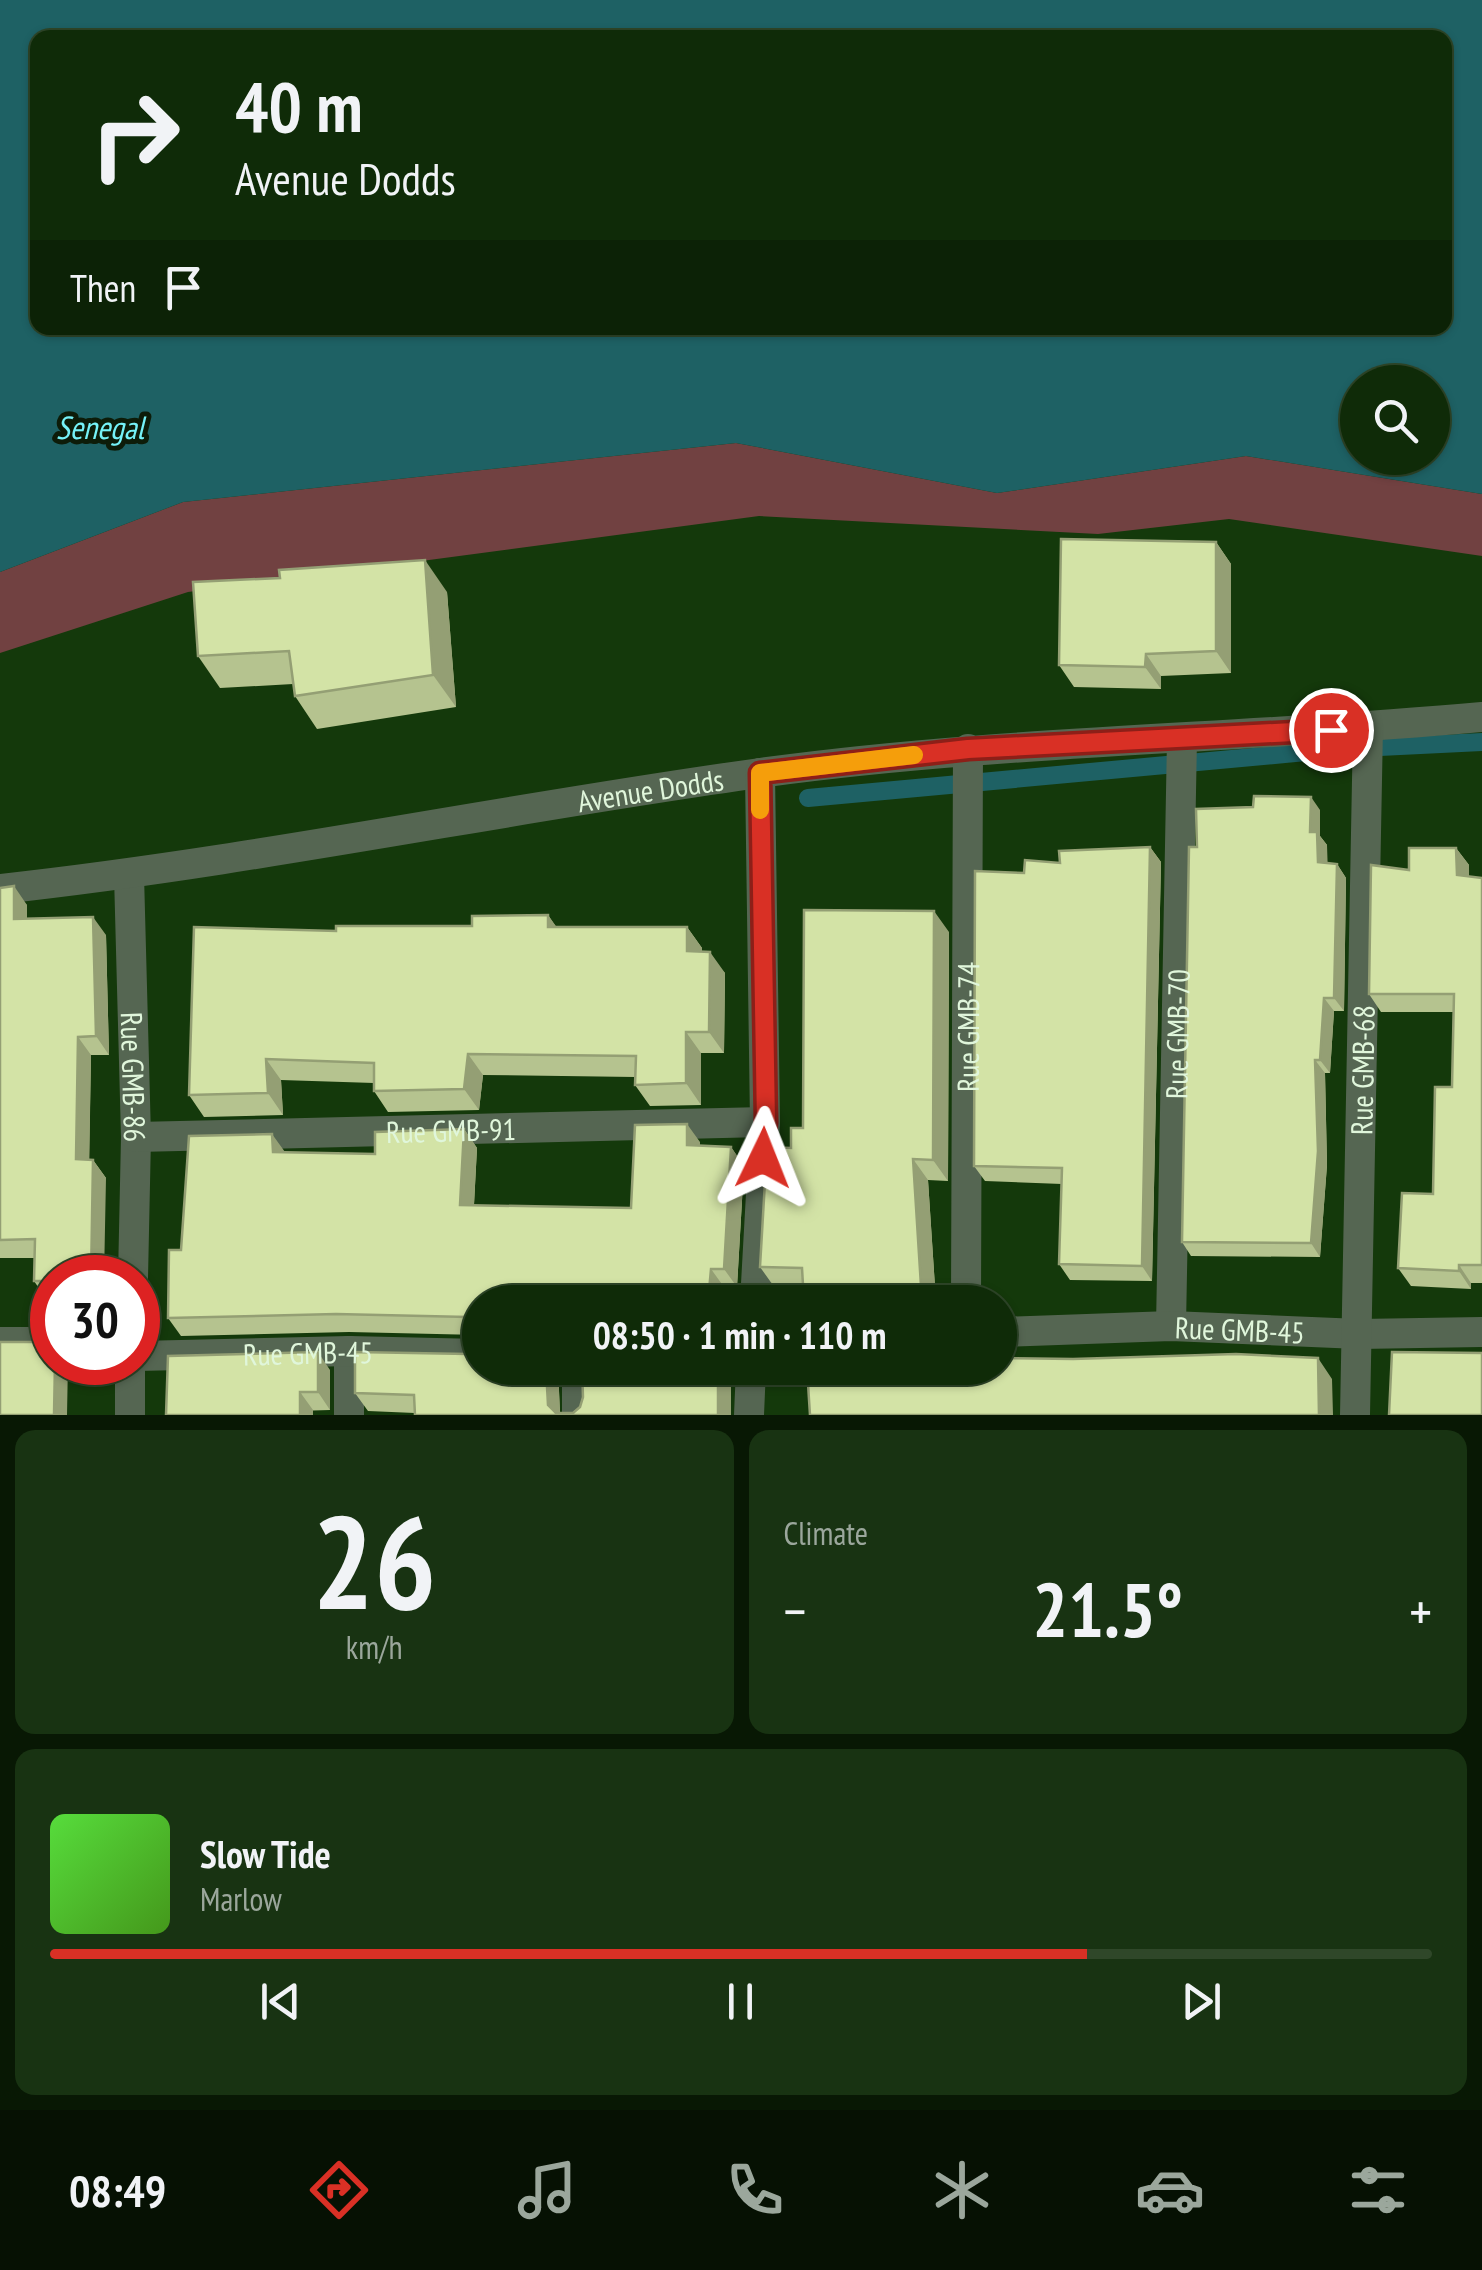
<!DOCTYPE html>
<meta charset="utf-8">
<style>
:root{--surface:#0f2b08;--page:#183312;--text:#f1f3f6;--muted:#9ba79c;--line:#2f4729;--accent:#d93025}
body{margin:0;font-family:"PT Sans Narrow",sans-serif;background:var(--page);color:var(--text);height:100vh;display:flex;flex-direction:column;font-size:38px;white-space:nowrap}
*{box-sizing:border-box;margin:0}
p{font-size:32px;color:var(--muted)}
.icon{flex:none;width:55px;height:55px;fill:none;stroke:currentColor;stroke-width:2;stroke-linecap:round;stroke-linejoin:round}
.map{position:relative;height:1415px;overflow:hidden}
.panel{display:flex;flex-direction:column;gap:15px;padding:15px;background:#081804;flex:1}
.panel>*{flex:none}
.top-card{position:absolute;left:30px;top:30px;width:1422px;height:305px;border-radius:20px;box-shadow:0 2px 8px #0004,0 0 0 2px var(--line);background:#0f2b08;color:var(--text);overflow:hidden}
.fabs{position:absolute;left:1340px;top:365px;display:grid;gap:20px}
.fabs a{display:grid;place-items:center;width:110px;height:110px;border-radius:50%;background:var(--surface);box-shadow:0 2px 8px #0004,0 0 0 2px var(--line);font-size:50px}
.speed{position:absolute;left:30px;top:1255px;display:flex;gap:20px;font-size:50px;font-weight:700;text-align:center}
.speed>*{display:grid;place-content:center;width:130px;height:130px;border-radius:50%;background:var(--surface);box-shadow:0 2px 8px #0004,0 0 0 2px var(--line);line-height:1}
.speed .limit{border:15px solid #d22;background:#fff;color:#111}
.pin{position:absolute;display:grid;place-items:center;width:85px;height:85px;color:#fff;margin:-42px;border:5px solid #fff;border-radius:50%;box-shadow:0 2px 10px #0007}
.me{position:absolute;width:110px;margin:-55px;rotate:2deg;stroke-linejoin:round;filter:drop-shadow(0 0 8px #0008)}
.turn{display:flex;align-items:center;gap:35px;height:210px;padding:0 40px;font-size:45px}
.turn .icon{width:130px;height:130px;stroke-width:2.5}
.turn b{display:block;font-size:70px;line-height:85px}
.then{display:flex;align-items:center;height:95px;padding:0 40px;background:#0003;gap:20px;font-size:38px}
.big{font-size:75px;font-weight:600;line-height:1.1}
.panel .widget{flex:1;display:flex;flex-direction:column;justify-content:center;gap:15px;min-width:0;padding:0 35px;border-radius:20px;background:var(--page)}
.panel .dial{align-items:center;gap:0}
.dial b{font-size:130px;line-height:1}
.song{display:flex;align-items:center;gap:30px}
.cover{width:120px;height:120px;border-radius:15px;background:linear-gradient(135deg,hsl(110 70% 55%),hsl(100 70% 35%))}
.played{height:10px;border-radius:5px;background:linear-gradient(90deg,var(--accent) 75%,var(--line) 75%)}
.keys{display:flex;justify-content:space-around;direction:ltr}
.heat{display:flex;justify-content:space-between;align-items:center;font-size:55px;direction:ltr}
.panel .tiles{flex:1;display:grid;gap:15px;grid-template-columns:1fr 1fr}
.widget:last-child{grid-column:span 2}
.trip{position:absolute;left:462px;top:1285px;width:555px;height:100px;border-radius:50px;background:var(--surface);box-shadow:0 2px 8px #0004,0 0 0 2px var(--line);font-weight:600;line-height:100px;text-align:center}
.dock{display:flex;height:160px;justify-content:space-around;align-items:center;background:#061103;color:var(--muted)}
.dock .icon{width:70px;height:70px}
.dock .current{color:var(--accent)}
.dock b{font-size:45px;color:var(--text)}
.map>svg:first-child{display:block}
.green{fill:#714141}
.water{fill:#1e6164;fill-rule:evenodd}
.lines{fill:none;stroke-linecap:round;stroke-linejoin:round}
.stream{stroke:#1e6164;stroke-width:18}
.street{stroke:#556652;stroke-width:30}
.wall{fill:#b5c38f}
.shaded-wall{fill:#949f74}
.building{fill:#d3e3a6;stroke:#949f74;stroke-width:2.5}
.route-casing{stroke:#8d1f18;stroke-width:25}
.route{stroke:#d93025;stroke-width:18}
.slow{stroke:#f59e0b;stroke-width:18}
.labels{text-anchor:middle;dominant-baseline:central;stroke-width:10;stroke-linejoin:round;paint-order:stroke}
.street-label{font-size:30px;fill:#e0f6db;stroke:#0d1c09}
.water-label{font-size:32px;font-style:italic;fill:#75f2f8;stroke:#0d1c09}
</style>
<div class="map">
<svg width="1482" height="1415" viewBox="0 0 1482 1415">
<rect width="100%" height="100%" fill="#14390b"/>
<!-- green -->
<path class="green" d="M 736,443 L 997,493 L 1246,456 L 1482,494 L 1482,556 L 1229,519 L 1098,534 L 759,516 L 188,592 L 0,653 L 0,572 L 183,502 Z"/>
<!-- water -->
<path class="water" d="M 0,0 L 1482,0 L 1482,494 L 1246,456 L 997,493 L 736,443 L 183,502 L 0,572 ZM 38,38 L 1445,38 L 1445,328 L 38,328 ZM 1358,382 L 1432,382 L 1432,458 L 1358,458 Z"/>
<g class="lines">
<!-- stream -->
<path class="stream" d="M 808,798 L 1339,749 L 1482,742"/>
<!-- street -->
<g class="street">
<path id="s1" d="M 129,875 L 136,1137 L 133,1278"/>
<path id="s2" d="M 0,889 C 255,861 506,808 760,773 C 1000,740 1242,739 1482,717"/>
<path id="s3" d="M 136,1137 L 765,1122"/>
<path d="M 755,1302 L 765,1122 L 760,773"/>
<path id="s4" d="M 966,1302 L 968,749"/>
<path id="s5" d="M 1171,1326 L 1182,739"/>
<path id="s6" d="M 1000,1332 L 1171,1326 L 1359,1334 L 1482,1332"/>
<path d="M 0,1342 L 52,1342"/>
<path d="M 349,1351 L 349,1415"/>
<path id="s7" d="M 138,1356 L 349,1351 L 480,1354"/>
<path d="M 130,1362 L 130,1415"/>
<path d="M 577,1415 L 577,1368"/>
<path d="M 749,1415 L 751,1368"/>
<path id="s8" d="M 1355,1415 L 1368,727"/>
</g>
</g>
<!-- wall -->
<path class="wall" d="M 1216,542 L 1231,564 L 1231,673 L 1161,676 L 1161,689 L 1074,687 L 1059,665 Z
M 280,578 L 447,592 L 456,707 L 317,729 L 295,696 L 293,684 L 220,688 L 198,656 Z
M 1253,807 L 1320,810 L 1320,836 L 1327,845 L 1327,863 L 1337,864 L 1346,878 L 1344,1011 L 1334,1011 L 1330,1073 L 1325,1073 L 1327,1165 L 1320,1257 L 1191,1256 L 1182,1242 L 1197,847 Z
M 1150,847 L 1161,862 L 1152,1281 L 1070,1280 L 1059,1264 L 1062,1184 L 985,1181 L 974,1166 L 1024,873 L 1060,863 Z
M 1456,848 L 1469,865 L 1469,876 L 1482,878 L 1482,1283 L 1471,1283 L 1471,1289 L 1411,1286 L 1398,1268 L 1433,1194 L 1452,1087 L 1453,1012 L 1381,1012 L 1369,994 Z
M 0,888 L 27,905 L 27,919 L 106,935 L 109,1055 L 91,1055 L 89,1160 L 93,1160 L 106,1178 L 52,1278 L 52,1300 L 47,1300 L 34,1281 L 34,1258 L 0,1258 Z
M 548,915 L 556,927 L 687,927 L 702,948 L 702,952 L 725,973 L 724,1053 L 701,1053 L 701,1105 L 650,1106 L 635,1085 L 635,1077 L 483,1075 L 479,1110 L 388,1112 L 374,1091 L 374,1083 L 281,1080 L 283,1115 L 204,1117 L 189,1095 L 336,931 L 472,926 Z
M 949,932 L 948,1181 L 928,1180 L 936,1302 L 804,1302 L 803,1288 L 775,1288 L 760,1267 L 791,1148 L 803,1128 Z
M 464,1129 L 477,1148 L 474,1205 L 631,1208 L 700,1142 L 700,1146 L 731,1147 L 744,1166 L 737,1287 L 724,1287 L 723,1302 L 480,1302 L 480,1335 L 349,1332 L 181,1336 L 168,1318 L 181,1250 L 285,1152 L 375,1154 Z
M 468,1354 L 480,1368 L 558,1368 L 560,1413 L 573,1413 L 580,1407 L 583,1397 L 582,1368 L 722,1368 L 731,1380 L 731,1415 L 415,1415 L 415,1413 L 368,1411 L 355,1393 Z
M 330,1370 L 330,1410 L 166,1415 Z"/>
<!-- shaded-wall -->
<path class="shaded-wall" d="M 1216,542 L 1231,564 L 1231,673 L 1216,651 Z
M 425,560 L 447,592 L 456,707 L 433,675 Z
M 1146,654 L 1161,676 L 1161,689 L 1145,667 Z
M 1311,797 L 1320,810 L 1320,836 L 1327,845 L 1328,875 L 1318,862 L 1310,832 Z
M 1150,847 L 1161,862 L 1152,1281 L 1142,1266 Z
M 1456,848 L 1469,865 L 1469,893 L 1457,875 Z
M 1337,864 L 1346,878 L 1344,1011 L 1334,998 Z
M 14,886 L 27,905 L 27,938 L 14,919 Z
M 934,911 L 949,932 L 948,1181 L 933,1160 Z
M 548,915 L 563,936 L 548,927 Z
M 93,917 L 106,935 L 109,1055 L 96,1036 Z
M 687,927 L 702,948 L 702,973 L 687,951 Z
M 710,952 L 725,973 L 724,1053 L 709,1032 Z
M 1324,998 L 1334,1011 L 1330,1073 L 1320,1060 Z
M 686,1032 L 701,1053 L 701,1105 L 686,1083 Z
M 78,1037 L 91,1055 L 89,1178 L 76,1159 Z
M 468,1054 L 483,1075 L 479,1110 L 464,1089 Z
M 266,1059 L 281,1080 L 283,1115 L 268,1093 Z
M 1315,1060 L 1325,1073 L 1327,1165 L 1320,1257 L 1311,1243 Z
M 687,1124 L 700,1142 L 700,1163 L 687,1145 Z
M 464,1129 L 477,1148 L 473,1223 L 460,1205 Z
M 272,1134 L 285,1152 L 273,1152 Z
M 731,1147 L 744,1166 L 737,1287 L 724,1269 Z
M 913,1159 L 928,1180 L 936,1302 L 922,1302 Z
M 93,1160 L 106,1178 L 104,1278 L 91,1278 Z
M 1459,1265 L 1471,1283 L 1471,1289 L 1459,1271 Z
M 711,1269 L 724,1287 L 723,1302 L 708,1302 Z
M 318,1352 L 330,1370 L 330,1410 L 318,1392 Z
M 1318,1358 L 1332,1379 L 1333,1415 L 1319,1415 Z
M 55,1362 L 68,1362 L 67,1415 L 54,1415 Z
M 546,1368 L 558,1368 L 560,1415 L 554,1415 L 548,1405 Z
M 718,1368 L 722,1368 L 731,1380 L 731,1415 L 718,1415 Z
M 300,1392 L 313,1410 L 313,1415 L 300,1415 Z"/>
<!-- building -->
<path class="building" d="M 1061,539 L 1216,542 L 1216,651 L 1146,654 L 1145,667 L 1059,665 Z
M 425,560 L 433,675 L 295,696 L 289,651 L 198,656 L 193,582 L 280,578 L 279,570 Z
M 1254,796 L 1311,797 L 1310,832 L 1317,832 L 1318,862 L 1337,864 L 1334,998 L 1324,998 L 1320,1060 L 1315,1060 L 1318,1151 L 1311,1243 L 1182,1242 L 1189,847 L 1197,847 L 1196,809 L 1253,807 Z
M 1150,847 L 1142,1266 L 1059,1264 L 1062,1168 L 974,1166 L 975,871 L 1024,873 L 1025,860 L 1060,863 L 1059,851 Z
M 1409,848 L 1456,848 L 1457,875 L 1482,878 L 1482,1265 L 1459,1265 L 1459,1271 L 1398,1268 L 1402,1193 L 1433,1194 L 1435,1087 L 1452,1087 L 1454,994 L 1369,994 L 1371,865 L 1409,870 Z
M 14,886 L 14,919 L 93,917 L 96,1036 L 78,1037 L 76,1159 L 93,1160 L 91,1278 L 52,1278 L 52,1281 L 34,1281 L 35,1239 L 0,1240 L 0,888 Z
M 804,910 L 934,911 L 933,1160 L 913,1159 L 922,1302 L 804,1302 L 802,1268 L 760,1267 L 767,1147 L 791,1148 L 791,1128 L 803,1128 Z
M 548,915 L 548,927 L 687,927 L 687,951 L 710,952 L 709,1032 L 686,1032 L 686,1083 L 635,1085 L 636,1056 L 468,1054 L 464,1089 L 374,1091 L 374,1063 L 266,1059 L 268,1093 L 189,1095 L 194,927 L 336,931 L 336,926 L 472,926 L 472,916 Z
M 687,1124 L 687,1145 L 731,1147 L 724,1269 L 711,1269 L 708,1302 L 480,1302 L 480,1324 L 478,1320 L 468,1317 L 336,1314 L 168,1318 L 169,1250 L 181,1250 L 189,1136 L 272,1134 L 273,1152 L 375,1154 L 375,1132 L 464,1129 L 460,1205 L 631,1208 L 635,1125 Z
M 52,1336 L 52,1362 L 55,1362 L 54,1415 L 0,1415 L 0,1342 L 39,1342 Z
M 480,1348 L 480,1368 L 546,1368 L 548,1405 L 556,1413 L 573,1413 L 580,1407 L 583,1397 L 582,1368 L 718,1368 L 718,1415 L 415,1415 L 414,1395 L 355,1393 L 355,1352 L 468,1354 Z
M 318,1352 L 318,1392 L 300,1392 L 300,1415 L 166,1415 L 168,1356 Z
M 1392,1352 L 1482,1353 L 1482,1415 L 1389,1415 Z
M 1236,1354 L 1318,1358 L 1319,1415 L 810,1415 L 807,1368 L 1000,1368 L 1000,1358 L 1073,1359 Z"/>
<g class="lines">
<defs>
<path id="route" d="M 763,1158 L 766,1122 L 760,773 L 968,749 L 1331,730"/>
</defs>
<!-- route casing -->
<use href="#route" class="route-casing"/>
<!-- route -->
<use href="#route" class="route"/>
<!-- slow -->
<path class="slow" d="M 760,810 L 760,773 L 914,755"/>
</g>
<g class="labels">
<!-- street labels -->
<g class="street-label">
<text stroke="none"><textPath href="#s2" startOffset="658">Avenue Dodds</textPath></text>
<text stroke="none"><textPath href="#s4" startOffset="275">Rue GMB-74</textPath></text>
<text stroke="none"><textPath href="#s5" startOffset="292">Rue GMB-70</textPath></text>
<text stroke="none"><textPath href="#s8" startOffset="345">Rue GMB-68</textPath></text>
<text stroke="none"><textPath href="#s1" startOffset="202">Rue GMB-86</textPath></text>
<text stroke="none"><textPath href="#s3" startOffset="315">Rue GMB-91</textPath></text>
<text stroke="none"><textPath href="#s6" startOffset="240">Rue GMB-45</textPath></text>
<text stroke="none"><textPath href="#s7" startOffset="170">Rue GMB-45</textPath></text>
</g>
<!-- water labels -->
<g class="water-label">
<text x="100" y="427">Senegal</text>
</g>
</g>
</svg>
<div class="fabs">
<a><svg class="icon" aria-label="search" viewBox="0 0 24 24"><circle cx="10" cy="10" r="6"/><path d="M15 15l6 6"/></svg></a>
</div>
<div class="speed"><div class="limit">30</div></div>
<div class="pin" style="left:1331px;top:730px;background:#d93025"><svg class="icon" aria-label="arrive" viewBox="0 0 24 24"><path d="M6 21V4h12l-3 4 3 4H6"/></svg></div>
<svg class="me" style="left:763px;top:1158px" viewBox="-20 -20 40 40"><path d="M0-17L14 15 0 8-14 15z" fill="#d93025" stroke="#fff" stroke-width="4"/></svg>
<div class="trip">08:50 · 1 min · 110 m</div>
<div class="top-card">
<div class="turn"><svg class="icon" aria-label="right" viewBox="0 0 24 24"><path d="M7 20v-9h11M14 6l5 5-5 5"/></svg><div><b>40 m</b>Avenue Dodds</div></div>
<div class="then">Then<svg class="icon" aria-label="arrive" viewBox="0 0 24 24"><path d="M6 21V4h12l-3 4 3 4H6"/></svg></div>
</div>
</div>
<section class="panel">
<div class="tiles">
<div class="widget dial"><b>26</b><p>km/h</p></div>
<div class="widget"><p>Climate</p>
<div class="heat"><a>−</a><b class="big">21.5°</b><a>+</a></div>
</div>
<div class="widget">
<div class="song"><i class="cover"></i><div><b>Slow Tide</b><p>Marlow</p></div></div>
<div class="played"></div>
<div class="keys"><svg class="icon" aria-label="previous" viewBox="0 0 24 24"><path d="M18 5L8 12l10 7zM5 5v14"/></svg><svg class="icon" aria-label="pause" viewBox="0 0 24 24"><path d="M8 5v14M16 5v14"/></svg><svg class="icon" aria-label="next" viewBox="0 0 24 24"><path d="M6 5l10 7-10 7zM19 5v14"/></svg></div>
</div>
</div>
</section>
<nav class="dock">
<b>08:49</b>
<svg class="icon current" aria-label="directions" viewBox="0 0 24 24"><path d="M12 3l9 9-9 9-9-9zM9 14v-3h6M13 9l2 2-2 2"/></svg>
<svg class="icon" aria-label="music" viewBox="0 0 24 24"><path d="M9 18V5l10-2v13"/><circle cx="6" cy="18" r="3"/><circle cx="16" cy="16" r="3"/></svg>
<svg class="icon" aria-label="phone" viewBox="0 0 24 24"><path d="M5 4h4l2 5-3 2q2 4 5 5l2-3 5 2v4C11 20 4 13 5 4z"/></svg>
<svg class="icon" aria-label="climate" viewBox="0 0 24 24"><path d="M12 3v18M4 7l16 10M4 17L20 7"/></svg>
<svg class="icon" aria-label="car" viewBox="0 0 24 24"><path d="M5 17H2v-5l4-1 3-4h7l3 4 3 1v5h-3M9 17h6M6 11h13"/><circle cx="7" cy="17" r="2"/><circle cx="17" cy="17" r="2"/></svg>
<svg class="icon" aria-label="filters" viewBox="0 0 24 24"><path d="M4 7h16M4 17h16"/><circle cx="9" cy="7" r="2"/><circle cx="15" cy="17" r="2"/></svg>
</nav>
